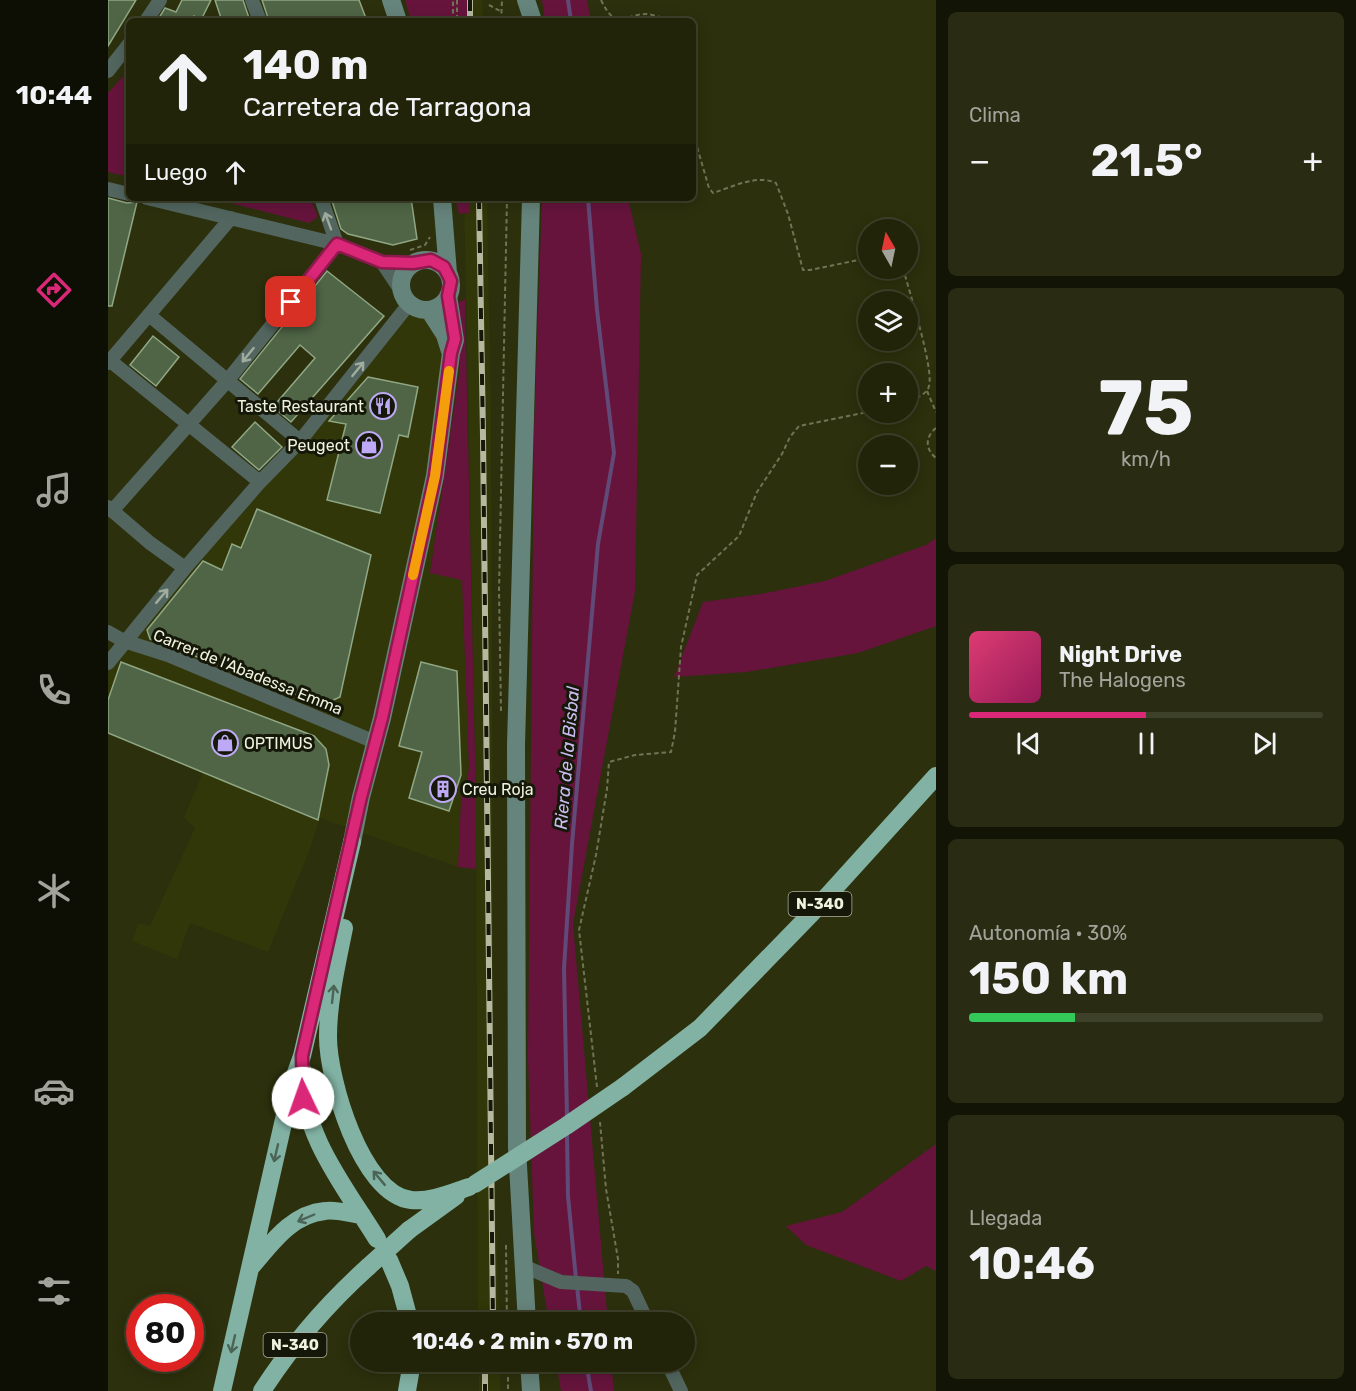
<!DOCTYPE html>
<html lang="es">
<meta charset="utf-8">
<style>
:root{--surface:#212409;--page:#292c12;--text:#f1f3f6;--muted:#a2a49c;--line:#3e412a;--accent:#db2777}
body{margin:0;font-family:Rubik,sans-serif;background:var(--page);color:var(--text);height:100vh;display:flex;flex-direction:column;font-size:22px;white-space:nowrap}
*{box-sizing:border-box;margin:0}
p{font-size:20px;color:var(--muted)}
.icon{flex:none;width:33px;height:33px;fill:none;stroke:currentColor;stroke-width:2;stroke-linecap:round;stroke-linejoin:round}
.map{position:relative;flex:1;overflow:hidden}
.sheet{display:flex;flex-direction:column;gap:12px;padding:12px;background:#121405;width:420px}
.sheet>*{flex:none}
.top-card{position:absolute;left:18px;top:18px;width:570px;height:183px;border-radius:9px;box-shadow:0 3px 15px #0003,0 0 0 2px var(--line);background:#212409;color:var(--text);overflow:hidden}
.needle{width:39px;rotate:351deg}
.controls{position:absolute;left:750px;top:219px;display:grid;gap:12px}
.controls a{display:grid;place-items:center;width:60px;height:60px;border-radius:50%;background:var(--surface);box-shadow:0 3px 15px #0003,0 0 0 2px var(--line);font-size:30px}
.speed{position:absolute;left:18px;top:1294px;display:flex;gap:12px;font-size:30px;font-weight:700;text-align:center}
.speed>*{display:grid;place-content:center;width:78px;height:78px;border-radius:50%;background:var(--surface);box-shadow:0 3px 15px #0003,0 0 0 2px var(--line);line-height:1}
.speed .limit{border:9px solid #d22;background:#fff;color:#111}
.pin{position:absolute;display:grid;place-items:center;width:51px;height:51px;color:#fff;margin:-26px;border-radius:12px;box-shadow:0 3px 9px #0006}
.me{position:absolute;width:66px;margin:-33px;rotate:357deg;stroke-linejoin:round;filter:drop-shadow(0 0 4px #0008)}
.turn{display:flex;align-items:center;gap:21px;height:126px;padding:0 18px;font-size:27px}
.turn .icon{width:78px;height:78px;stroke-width:2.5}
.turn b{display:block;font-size:42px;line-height:51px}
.then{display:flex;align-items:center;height:57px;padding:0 18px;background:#0003;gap:12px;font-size:22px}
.big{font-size:45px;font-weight:700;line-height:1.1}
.sheet .card{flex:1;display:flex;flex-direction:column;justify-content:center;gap:9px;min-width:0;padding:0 21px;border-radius:9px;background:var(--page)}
.sheet .dial{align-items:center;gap:0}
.dial b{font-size:78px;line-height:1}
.song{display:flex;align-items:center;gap:18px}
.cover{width:72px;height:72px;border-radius:9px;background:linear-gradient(135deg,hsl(340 70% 55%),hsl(330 70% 35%))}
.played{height:6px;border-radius:3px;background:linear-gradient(90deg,var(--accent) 50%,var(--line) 50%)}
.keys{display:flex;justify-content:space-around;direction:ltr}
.heat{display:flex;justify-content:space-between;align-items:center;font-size:33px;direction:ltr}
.charge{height:9px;border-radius:4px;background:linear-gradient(90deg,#34c759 30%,var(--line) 0)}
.trip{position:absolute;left:242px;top:1312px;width:345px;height:60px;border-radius:30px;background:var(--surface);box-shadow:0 3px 15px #0003,0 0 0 2px var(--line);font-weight:700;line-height:60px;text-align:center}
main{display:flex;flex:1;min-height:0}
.tabs{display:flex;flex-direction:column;width:108px;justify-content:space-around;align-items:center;background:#0d0e04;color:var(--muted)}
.tabs .icon{width:42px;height:42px}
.tabs .current{color:var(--accent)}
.tabs b{font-size:27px;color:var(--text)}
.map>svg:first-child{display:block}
.built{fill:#313708}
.green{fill:#66143c}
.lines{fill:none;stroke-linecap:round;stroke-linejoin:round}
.stream{stroke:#614a78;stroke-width:4}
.building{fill:#4f6545;stroke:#90a785;stroke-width:1.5}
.path{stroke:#707455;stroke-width:2;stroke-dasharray:4.5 3;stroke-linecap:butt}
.street{stroke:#52655f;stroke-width:14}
.secondary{stroke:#65847b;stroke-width:18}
.highway{stroke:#81b2a4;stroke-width:18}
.rail-casing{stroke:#b5b9a0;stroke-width:6}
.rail{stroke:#151708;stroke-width:4;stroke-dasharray:11;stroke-linecap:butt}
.highway-bridge{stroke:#81b2a4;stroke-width:18}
.oneway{stroke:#a0ac9e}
.oneway2{stroke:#4b6456}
.route-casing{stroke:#8e194d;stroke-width:15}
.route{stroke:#db2777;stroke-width:10}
.slow{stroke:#f59e0b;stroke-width:10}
.labels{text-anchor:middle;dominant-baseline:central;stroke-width:6;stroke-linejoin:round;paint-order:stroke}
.shield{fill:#151708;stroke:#aeb19e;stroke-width:1.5}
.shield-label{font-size:15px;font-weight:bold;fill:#eff3de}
.poi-label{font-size:16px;fill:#eff3de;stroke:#151708;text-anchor:end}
.street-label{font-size:16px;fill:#eff3de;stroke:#151708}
.water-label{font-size:18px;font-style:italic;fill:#c8bbef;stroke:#151708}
</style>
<main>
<nav class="tabs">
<b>10:44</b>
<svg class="icon current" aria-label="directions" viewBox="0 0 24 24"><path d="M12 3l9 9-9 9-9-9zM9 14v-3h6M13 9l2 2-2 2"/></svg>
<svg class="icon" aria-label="music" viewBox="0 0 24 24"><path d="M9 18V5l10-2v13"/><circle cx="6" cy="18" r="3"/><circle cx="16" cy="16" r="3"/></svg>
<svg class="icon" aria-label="phone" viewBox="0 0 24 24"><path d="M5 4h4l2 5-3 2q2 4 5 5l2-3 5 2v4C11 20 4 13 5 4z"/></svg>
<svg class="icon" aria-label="climate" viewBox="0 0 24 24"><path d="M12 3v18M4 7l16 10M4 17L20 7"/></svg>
<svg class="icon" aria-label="car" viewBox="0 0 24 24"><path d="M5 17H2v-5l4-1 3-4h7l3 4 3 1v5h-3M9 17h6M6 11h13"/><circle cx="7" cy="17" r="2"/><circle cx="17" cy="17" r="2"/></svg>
<svg class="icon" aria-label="filters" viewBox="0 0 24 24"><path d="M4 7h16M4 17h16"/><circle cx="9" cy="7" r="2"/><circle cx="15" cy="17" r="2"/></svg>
</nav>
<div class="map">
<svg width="828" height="1391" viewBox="0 0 828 1391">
<rect width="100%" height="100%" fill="#2c300c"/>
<!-- built -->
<path class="built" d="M 357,0 L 374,0 L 375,21 L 357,21 Z
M 356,198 L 379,198 L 383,412 L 386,1143 L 391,1323 L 370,1323 L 368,804 Z
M 346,305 L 352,333 L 351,374 L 322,572 L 354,580 L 361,769 L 353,802 L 350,867 L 212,818 L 202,849 L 160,952 L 82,923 L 69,959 L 24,941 L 31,923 L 42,926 L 87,828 L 76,817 L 95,772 L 0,731 L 0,658 L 291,320 L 302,314 L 331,314 Z
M 371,1362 L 392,1362 L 392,1391 L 371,1391 Z"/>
<!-- green -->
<path class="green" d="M 297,0 L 362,0 L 362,21 L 303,21 Z
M 434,0 L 479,0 L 483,21 L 437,21 Z
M 17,74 L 21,75 L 21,177 L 0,172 L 0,93 Z
M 103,198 L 202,198 L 210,217 L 201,223 Z
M 347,198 L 362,198 L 362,213 L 351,214 Z
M 434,198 L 520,198 L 533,254 L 527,591 L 465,924 L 500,1323 L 441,1323 L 426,1233 L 420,1058 L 426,433 Z
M 357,299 L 368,804 L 368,869 L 350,867 L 353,802 L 361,769 L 354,580 L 322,573 L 351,374 L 352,333 L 346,305 Z
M 828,538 L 828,626 L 750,653 L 639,672 L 566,677 L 595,602 L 653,594 L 717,581 L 818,545 Z
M 828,1144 L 828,1271 L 818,1266 L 793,1281 L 698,1245 L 678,1226 L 734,1212 Z
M 448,1362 L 503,1362 L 506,1391 L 453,1391 Z"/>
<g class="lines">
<!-- stream -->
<path class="stream" d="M 460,0 L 463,21
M 459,1117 L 456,968 L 464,844 L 490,544 L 506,453 L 489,310 L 480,198
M 459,1134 L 460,1196 L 468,1279
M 469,1286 L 473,1323
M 478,1362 L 483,1391"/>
</g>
<!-- building -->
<path class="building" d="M 0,0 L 28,0 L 0,46 Z
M 74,0 L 103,0 L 93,20 L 86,16 L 84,19 L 88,21 L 49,21 L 57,8 L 68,12 Z
M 107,0 L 135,0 L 142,21 L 114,21 Z
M 154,0 L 251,0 L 259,21 L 161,21 Z
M 0,198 L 19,203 L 29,202 L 4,306 L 0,306 Z
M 223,198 L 303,198 L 309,239 L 285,245 L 240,234 L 233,229 Z
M 219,271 L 276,316 L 183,422 L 165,407 L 207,358 L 192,345 L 150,394 L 132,379 Z
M 45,336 L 71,357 L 48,386 L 22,365 Z
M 260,377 L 310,387 L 300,437 L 291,435 L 272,513 L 219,500 L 238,424 L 221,421 Z
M 147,422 L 174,447 L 151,470 L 124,447 Z
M 149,509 L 263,555 L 232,697 L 215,705 L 42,639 L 39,630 L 95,561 L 114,570 L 124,544 L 133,548 Z
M 13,662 L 206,736 L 218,749 L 221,765 L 210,820 L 0,733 L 0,700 Z
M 313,662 L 349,671 L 353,775 L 341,811 L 301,798 L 314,752 L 291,746 Z"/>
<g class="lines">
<!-- path -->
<path class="path" d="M 349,0 L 349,21
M 493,0 C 510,34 515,14 538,14 C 542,14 548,16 552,17 L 555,21
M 381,5 L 392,11
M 345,21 L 345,0
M 393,21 L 394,0
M 585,133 L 601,188 L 605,193 C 624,187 649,174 668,183 L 680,214 L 695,270 L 702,270 L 760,258
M 302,250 L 317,245 L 322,237
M 795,268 C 801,291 826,368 821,386 C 819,395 807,398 800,402
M 819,391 L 828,412
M 828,428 C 817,437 817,449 828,458
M 393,711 L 391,591 L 399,198
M 489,1087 L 471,930 L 488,855 L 499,789 L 501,762 L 527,755 L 563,752 L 567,732 L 573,647 L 589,575 L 631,536 L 649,492 L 674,454 L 682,437 L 691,426 L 760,412
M 492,1122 L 498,1189 L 510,1259 L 510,1274
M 398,1245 L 399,1323
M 400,1362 L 400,1391"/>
<!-- street -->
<path class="street" d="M 144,0 L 152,21
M 38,21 L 52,0
M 0,71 L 21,44
M 0,189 L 21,194
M 39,198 L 229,244 L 274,262 L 305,263
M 274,262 L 292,289
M 41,315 L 192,441
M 0,359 L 152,482
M 0,363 L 123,218
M 0,507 L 42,543 L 77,568
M 4,511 L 120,380 L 229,244 L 213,198
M 0,632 L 16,641 L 60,655 L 267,742
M 0,663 L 77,568 L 152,482 L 192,441 L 301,304
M 415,1266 L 453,1282 L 518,1286 L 525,1291 L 540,1323
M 559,1362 L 573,1391"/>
<!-- secondary -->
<path class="secondary" d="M 283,0 L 290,21
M 418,0 L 425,21
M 334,198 L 340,273
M293 285a25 25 0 1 1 50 0a25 25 0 1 1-50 0Z
M 321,310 L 337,335 L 342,351
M 244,842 L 253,797 L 274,718 L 327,476 L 343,353 L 347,340 L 340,296
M 419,1323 L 409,1148 L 408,745 L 423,198
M 421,1362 L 423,1391"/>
<!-- highway -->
<path class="highway" d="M 236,928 C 229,963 220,1001 220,1037 C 220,1079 253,1194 303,1200 C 323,1202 343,1193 361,1187
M 194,1070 C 193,1134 237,1187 269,1239
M 515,1087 L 592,1028 L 703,914 L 828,776
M 301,1230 L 348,1196
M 281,1260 L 292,1286 L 302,1323
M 143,1267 C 163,1244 183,1214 217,1211 C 228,1209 243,1214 254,1215
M 114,1391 L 184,1084 L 194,1056 L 244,842
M 154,1391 C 183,1346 220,1303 260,1267
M 299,1391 L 304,1362"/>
<defs>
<path id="rail" d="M 362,0 L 362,21
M 371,198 L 375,436 L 385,1323
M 377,1362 L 377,1391"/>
</defs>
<!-- rail casing -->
<use href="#rail" class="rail-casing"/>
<!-- rail -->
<use href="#rail" class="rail"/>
<!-- highway-bridge -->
<path class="highway-bridge" d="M 367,1184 L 458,1126 L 515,1087
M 260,1267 L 301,1230"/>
</g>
<!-- one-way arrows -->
<defs><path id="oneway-shaft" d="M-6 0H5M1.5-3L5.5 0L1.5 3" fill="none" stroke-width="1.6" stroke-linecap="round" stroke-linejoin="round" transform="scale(1.5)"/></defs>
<g class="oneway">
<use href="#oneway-shaft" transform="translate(220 221) rotate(-110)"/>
<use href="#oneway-shaft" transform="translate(140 355) rotate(129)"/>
<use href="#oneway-shaft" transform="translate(250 369) rotate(-51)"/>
<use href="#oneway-shaft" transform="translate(54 596) rotate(-50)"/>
</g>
<g class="oneway2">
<use href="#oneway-shaft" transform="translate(225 994) rotate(-84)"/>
<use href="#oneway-shaft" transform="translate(168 1153) rotate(103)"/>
<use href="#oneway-shaft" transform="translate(271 1178) rotate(-130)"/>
<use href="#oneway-shaft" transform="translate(198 1218) rotate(157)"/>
<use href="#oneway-shaft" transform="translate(125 1344) rotate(103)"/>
</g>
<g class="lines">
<defs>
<path id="route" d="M 183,302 L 229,244 L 274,262 L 305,263 L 323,260 L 336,267 L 343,281 L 340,296 L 347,339 L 343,353 L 327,476 L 274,718 L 253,797 L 194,1056 L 195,1098"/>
</defs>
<!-- route casing -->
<use href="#route" class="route-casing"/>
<!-- route -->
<use href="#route" class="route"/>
<!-- slow -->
<path class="slow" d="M 305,575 L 327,476 L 341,371"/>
</g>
<!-- icons -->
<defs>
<symbol id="restaurant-ring" viewBox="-11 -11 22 22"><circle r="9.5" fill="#151708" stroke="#bda9f5" stroke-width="1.5"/><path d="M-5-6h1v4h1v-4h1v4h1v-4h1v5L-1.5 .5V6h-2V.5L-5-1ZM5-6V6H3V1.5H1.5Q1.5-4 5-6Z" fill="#bda9f5"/></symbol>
<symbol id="shop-ring" viewBox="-11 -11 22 22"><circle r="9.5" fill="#151708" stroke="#bda9f5" stroke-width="1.5"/><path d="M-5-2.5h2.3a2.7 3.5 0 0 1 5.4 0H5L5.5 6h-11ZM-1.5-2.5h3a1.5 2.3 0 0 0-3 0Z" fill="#bda9f5"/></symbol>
<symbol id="building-ring" viewBox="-11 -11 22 22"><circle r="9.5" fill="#151708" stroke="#bda9f5" stroke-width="1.5"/><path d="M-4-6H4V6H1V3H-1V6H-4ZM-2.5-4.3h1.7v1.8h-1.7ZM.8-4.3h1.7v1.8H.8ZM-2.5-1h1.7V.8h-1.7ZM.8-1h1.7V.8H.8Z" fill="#bda9f5"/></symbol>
</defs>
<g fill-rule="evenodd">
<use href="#restaurant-ring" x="260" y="391" width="30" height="30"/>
<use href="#shop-ring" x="246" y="430" width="30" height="30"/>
<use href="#shop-ring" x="102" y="728" width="30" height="30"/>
<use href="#building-ring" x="320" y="774" width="30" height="30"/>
</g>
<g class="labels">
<!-- shield labels -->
<g class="shield">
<rect x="680.5" y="892" width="63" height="24" rx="4.5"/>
<rect x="155.5" y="1333" width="63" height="24" rx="4.5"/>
</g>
<g class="shield-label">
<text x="712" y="904">N-340</text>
<text x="187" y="1345">N-340</text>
</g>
<!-- poi labels -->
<g class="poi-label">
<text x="256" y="406">Taste Restaurant</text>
<text x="242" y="445">Peugeot</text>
<text x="136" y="743" text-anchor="start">OPTIMUS</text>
<text x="354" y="789" text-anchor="start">Creu Roja</text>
</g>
<!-- street labels -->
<g class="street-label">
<text transform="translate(140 672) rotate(22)">Carrer de l'Abadessa Emma</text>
</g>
<!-- water labels -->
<g class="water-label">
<text transform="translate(459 758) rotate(-85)">Riera de la Bisbal</text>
</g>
</g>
</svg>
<div class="controls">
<a><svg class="needle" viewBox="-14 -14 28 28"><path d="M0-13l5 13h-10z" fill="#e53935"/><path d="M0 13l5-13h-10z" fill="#a2a49c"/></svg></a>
<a><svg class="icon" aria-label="layers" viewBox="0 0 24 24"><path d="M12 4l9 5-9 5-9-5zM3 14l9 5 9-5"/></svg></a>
<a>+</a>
<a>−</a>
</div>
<div class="speed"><div class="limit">80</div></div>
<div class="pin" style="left:183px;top:302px;background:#d93025"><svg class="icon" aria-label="arrive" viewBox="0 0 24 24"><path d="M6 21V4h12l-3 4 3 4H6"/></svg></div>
<svg class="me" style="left:195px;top:1098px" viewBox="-20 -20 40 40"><circle r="19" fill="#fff"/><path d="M0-13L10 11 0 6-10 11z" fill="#db2777"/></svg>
<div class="trip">10:46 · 2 min · 570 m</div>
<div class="top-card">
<div class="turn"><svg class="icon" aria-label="ahead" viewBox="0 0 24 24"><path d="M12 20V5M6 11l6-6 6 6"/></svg><div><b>140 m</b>Carretera de Tarragona</div></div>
<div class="then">Luego<svg class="icon" aria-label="ahead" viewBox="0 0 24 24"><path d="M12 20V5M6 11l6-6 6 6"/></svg></div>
</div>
</div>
<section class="sheet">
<div class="card"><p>Clima</p>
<div class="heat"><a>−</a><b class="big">21.5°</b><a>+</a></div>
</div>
<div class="card dial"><b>75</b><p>km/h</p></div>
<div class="card">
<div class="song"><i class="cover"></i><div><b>Night Drive</b><p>The Halogens</p></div></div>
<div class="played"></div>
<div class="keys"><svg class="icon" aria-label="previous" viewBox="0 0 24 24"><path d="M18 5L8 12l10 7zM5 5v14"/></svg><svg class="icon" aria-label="pause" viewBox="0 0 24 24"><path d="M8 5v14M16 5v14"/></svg><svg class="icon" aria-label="next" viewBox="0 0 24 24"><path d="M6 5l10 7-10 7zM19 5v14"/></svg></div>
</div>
<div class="card"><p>Autonomía · 30%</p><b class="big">150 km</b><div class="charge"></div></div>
<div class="card"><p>Llegada</p><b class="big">10:46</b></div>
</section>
</main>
